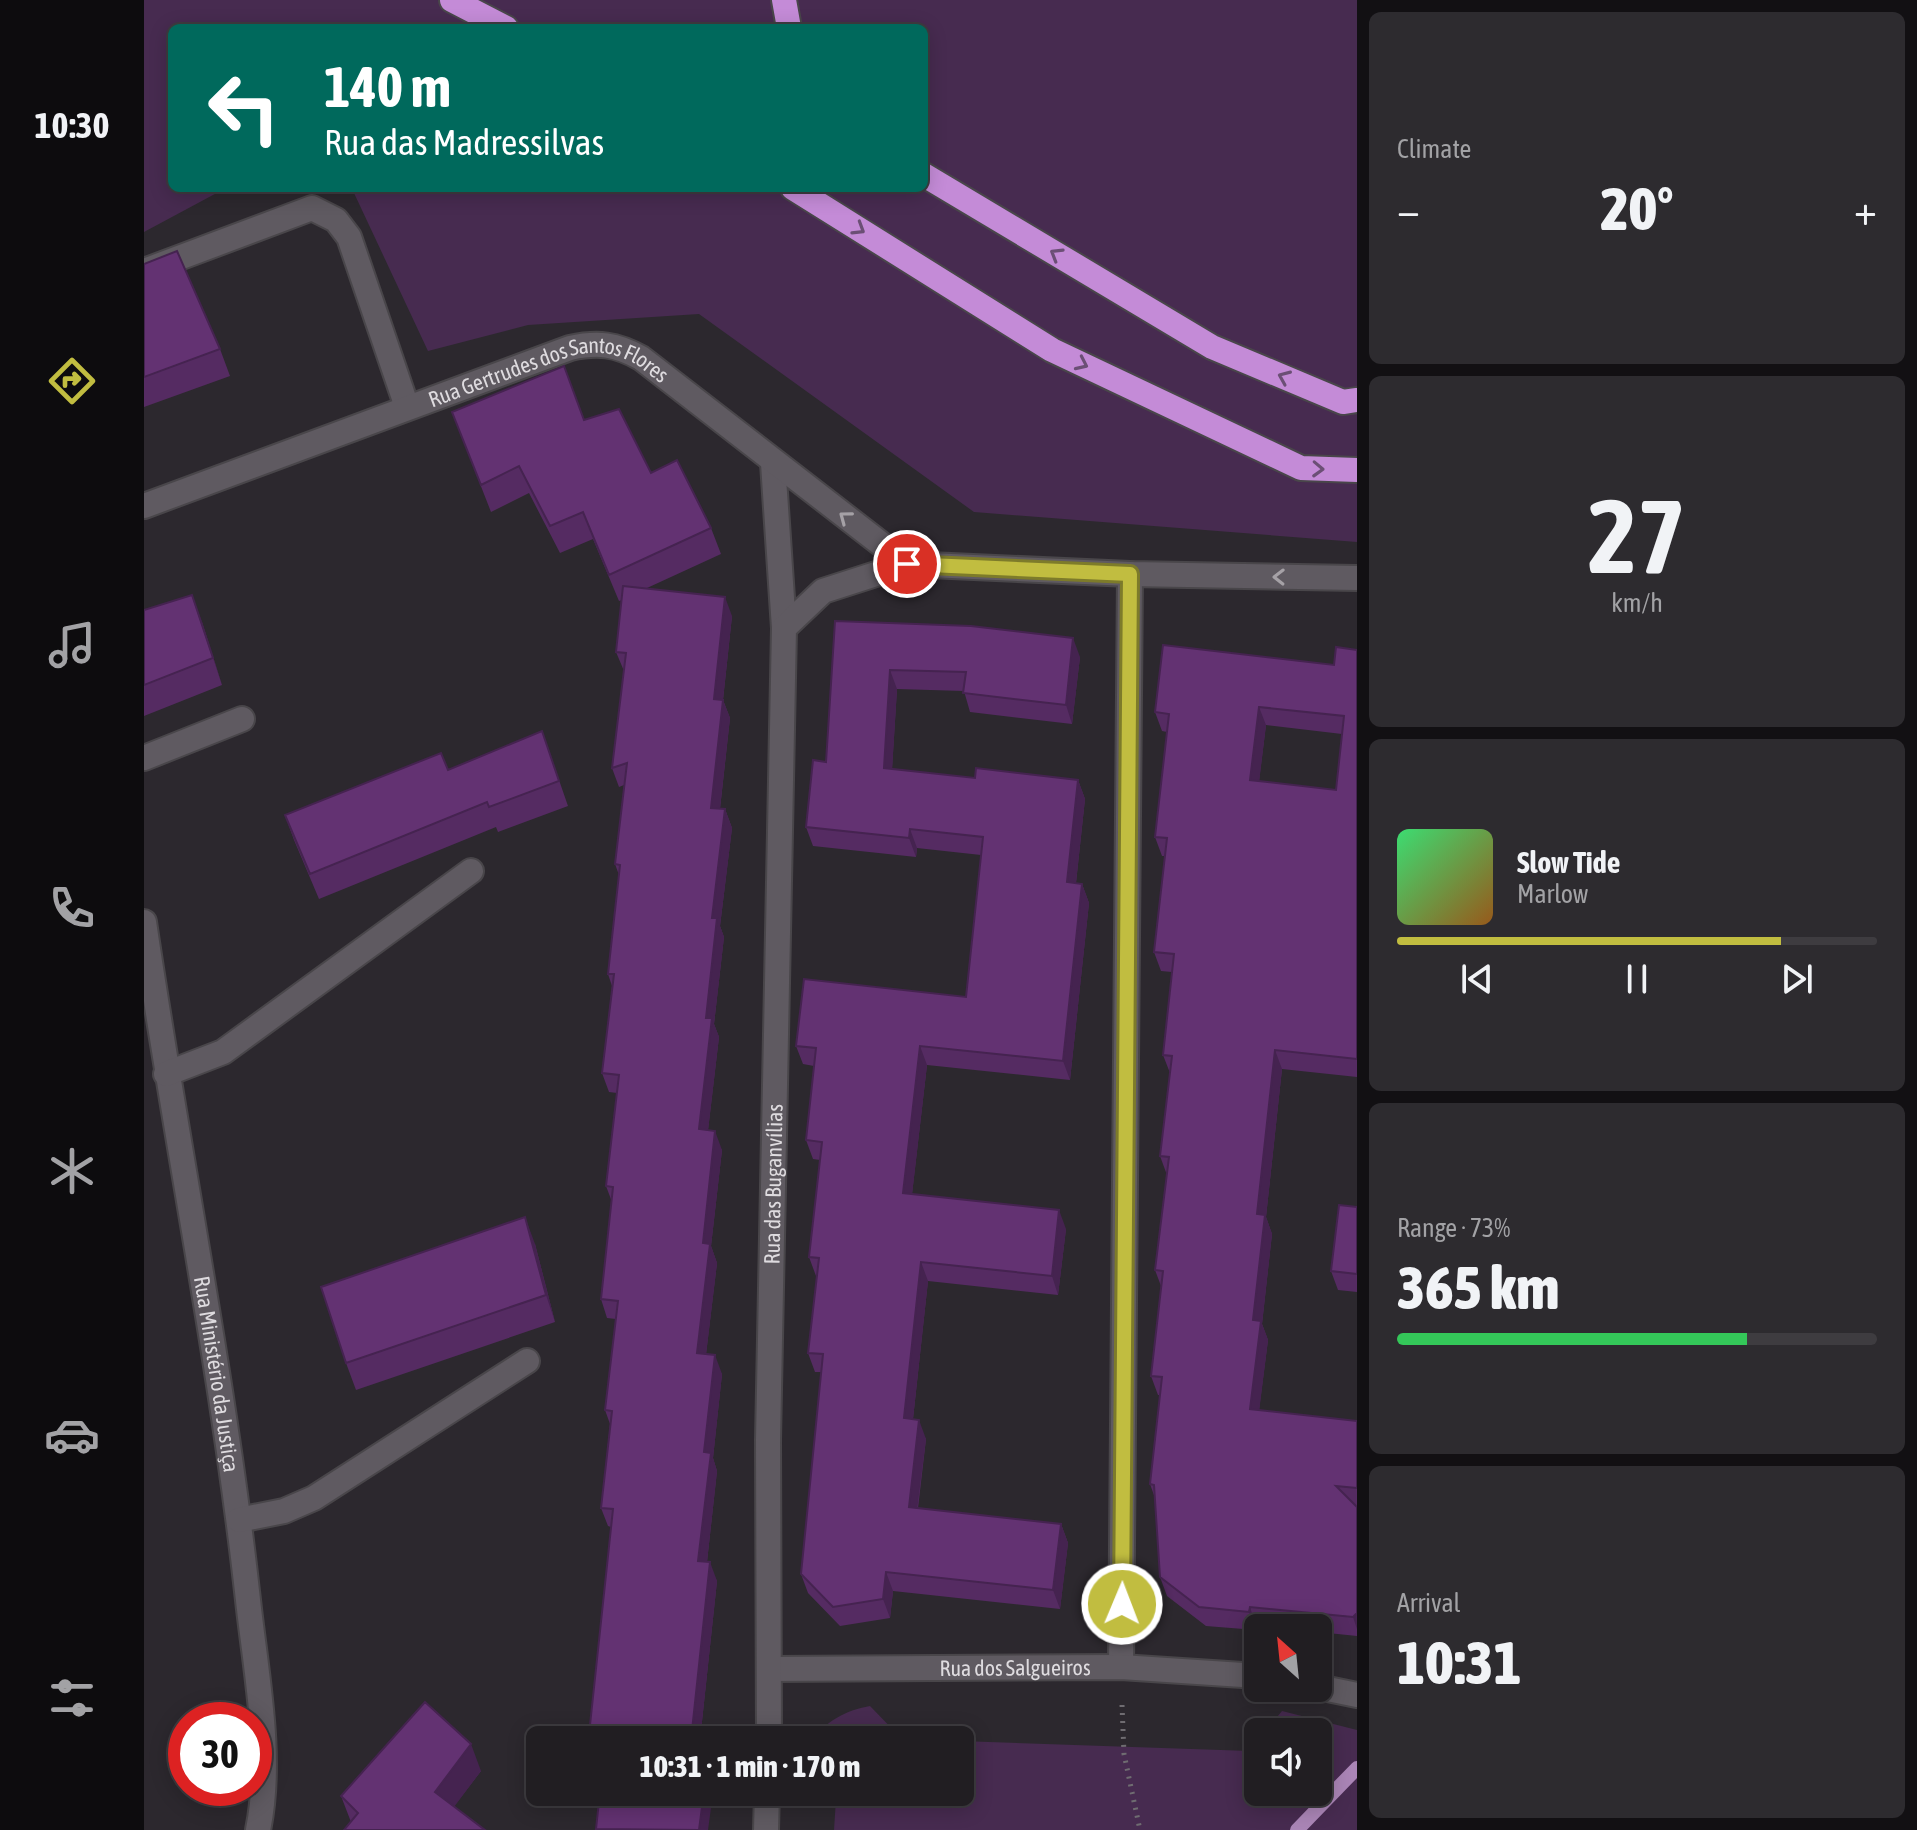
<!DOCTYPE html>
<meta charset="utf-8">
<style>
:root{--surface:#211e22;--page:#2d2b2f;--text:#f1f3f6;--muted:#a2a2a5;--line:#3e3c40;--accent:#c1bd40}
body{margin:0;font-family:"Asap Condensed",sans-serif;background:var(--page);color:var(--text);height:100vh;display:flex;flex-direction:column;font-size:30px;white-space:nowrap}
*{box-sizing:border-box;margin:0}
p{font-size:26px;color:var(--muted)}
.icon{flex:none;width:44px;height:44px;fill:none;stroke:currentColor;stroke-width:2;stroke-linecap:round;stroke-linejoin:round}
.map{position:relative;flex:1;overflow:hidden}
.details{display:flex;flex-direction:column;gap:12px;padding:12px;background:#121013;width:560px}
.details>*{flex:none}
.banner{position:absolute;left:24px;top:24px;width:760px;height:168px;border-radius:12px;box-shadow:0 4px 20px #0003,0 0 0 2px var(--line);background:#00695c;color:#fff;overflow:hidden}
.needle{width:52px;rotate:333deg}
.buttons{position:absolute;left:1100px;top:1614px;display:grid;gap:16px}
.buttons a{display:grid;place-items:center;width:88px;height:88px;border-radius:12px;background:var(--surface);box-shadow:0 4px 20px #0003,0 0 0 2px var(--line);font-size:40px}
.speed{position:absolute;left:24px;top:1702px;display:flex;gap:16px;font-size:40px;font-weight:700;text-align:center}
.speed>*{display:grid;place-content:center;width:104px;height:104px;border-radius:50%;background:var(--surface);box-shadow:0 4px 20px #0003,0 0 0 2px var(--line);line-height:1}
.speed .limit{border:12px solid #d22;background:#fff;color:#111}
.pin{position:absolute;display:grid;place-items:center;width:68px;height:68px;color:#fff;margin:-34px;border:4px solid #fff;border-radius:50%;box-shadow:0 2px 8px #0007}
.me{position:absolute;width:88px;margin:-44px;rotate:1deg;stroke-linejoin:round;filter:drop-shadow(0 0 6px #0008)}
.turn{display:flex;align-items:center;gap:28px;height:168px;padding:0 24px;font-size:36px}
.turn .icon{width:104px;height:104px;stroke-width:2.5}
.turn b{display:block;font-size:56px;line-height:68px}
.big{font-size:60px;font-weight:800;line-height:1.1}
.details .widget{flex:1;display:flex;flex-direction:column;justify-content:center;gap:12px;min-width:0;padding:0 28px;border-radius:12px;background:var(--page)}
.details .dial{align-items:center;gap:0}
.dial b{font-size:104px;line-height:1}
.song{display:flex;align-items:center;gap:24px}
.cover{width:96px;height:96px;border-radius:12px;background:linear-gradient(135deg,hsl(140 70% 55%),hsl(30 70% 35%))}
.played{height:8px;border-radius:4px;background:linear-gradient(90deg,var(--accent) 80%,var(--line) 80%)}
.keys{display:flex;justify-content:space-around;direction:ltr}
.heat{display:flex;justify-content:space-between;align-items:center;font-size:44px;direction:ltr}
.charge{height:12px;border-radius:6px;background:linear-gradient(90deg,#34c759 73%,var(--line) 0)}
.trip{position:absolute;left:382px;top:1726px;width:448px;height:80px;border-radius:12px;background:var(--surface);box-shadow:0 4px 20px #0003,0 0 0 2px var(--line);font-weight:800;line-height:80px;text-align:center}
main{display:flex;flex:1;min-height:0}
.tab-bar{display:flex;flex-direction:column;width:144px;justify-content:space-around;align-items:center;background:#0d0c0e;color:var(--muted)}
.tab-bar .icon{width:56px;height:56px}
.tab-bar .selected{color:var(--accent)}
.tab-bar b{font-size:36px;color:var(--text)}
.map>svg:first-child{display:block}
.green{fill:#472b50}
.lines{fill:none;stroke-linecap:round;stroke-linejoin:round}
.stream{stroke:#aa85b6;stroke-width:14}
.minor-casing{stroke:#49464a;stroke-width:28}
.highway-casing{stroke:#49464a;stroke-width:28}
.path{stroke:#6f6c71;stroke-width:5;stroke-dasharray:2 6;stroke-linecap:butt}
.minor{stroke:#5f5a61;stroke-width:24}
.highway{stroke:#c48bd7;stroke-width:24}
.wall{fill:#552b62;fill-rule:evenodd}
.shaded-wall{fill:#452350}
.building{fill:#633272;stroke:#452350;stroke-width:2;fill-rule:evenodd}
.oneway{stroke:#6b4f75}
.oneway2{stroke:#a5a1a6}
.route-casing{stroke:#7d7b2a;stroke-width:20}
.route{stroke:#c1bd40;stroke-width:14}
.labels{text-anchor:middle;dominant-baseline:central;stroke-width:7;stroke-linejoin:round;paint-order:stroke}
.street-label{font-size:22px;fill:#dedbdf;stroke:#231e24}
</style>
<main>
<nav class="tab-bar">
<b>10:30</b>
<svg class="icon selected" aria-label="directions" viewBox="0 0 24 24"><path d="M12 3l9 9-9 9-9-9zM9 14v-3h6M13 9l2 2-2 2"/></svg>
<svg class="icon" aria-label="music" viewBox="0 0 24 24"><path d="M9 18V5l10-2v13"/><circle cx="6" cy="18" r="3"/><circle cx="16" cy="16" r="3"/></svg>
<svg class="icon" aria-label="phone" viewBox="0 0 24 24"><path d="M5 4h4l2 5-3 2q2 4 5 5l2-3 5 2v4C11 20 4 13 5 4z"/></svg>
<svg class="icon" aria-label="climate" viewBox="0 0 24 24"><path d="M12 3v18M4 7l16 10M4 17L20 7"/></svg>
<svg class="icon" aria-label="car" viewBox="0 0 24 24"><path d="M5 17H2v-5l4-1 3-4h7l3 4 3 1v5h-3M9 17h6M6 11h13"/><circle cx="7" cy="17" r="2"/><circle cx="17" cy="17" r="2"/></svg>
<svg class="icon" aria-label="filters" viewBox="0 0 24 24"><path d="M4 7h16M4 17h16"/><circle cx="9" cy="7" r="2"/><circle cx="15" cy="17" r="2"/></svg>
</nav>
<div class="map">
<svg width="1213" height="1830" viewBox="0 0 1213 1830">
<rect width="100%" height="100%" fill="#2c282e"/>
<!-- green -->
<path class="green" d="M 0,0 L 1213,0 L 1213,542 L 830,512 L 555,314 L 384,325 L 284,351 L 210,193 L 196,188 L 780,188 L 780,28 L 28,28 L 28,188 L 82,188 L 0,232 Z
M 726,1706 L 758,1739 L 782,1740 L 667,1740 C 685,1720 700,1711 726,1706 Z
M 1138,1711 L 1213,1730 L 1213,1830 L 690,1830 L 692,1799 L 678,1792 L 816,1792 L 816,1741 L 1106,1751 L 1114,1741 L 1114,1792 L 1174,1792 L 1174,1732 L 1121,1732 Z"/>
<g class="lines">
<!-- stream -->
<path class="stream" d="M 1153,1830 L 1213,1768"/>
<defs>
<g id="minor">
<path d="M 0,271 L 168,208 L 192,220 L 205,237 L 263,407"/>
<path d="M 629,463 L 640,628"/>
<path id="s1" d="M 0,506 L 426,348 C 454,342 472,344 497,358 L 763,564"/>
<path d="M 0,758 L 98,719"/>
<path id="s2" d="M 0,922 C 33,1148 79,1373 104,1600 C 112,1674 129,1757 114,1830"/>
<path d="M 22,1074 L 79,1052 L 327,871"/>
<path d="M 95,1520 L 140,1511 L 170,1498 L 383,1361"/>
<path d="M 977,1667 L 986,574"/>
<path id="s3" d="M 627,1669 L 977,1667 L 1114,1676"/>
<path d="M 1174,1687 L 1213,1695"/>
<path id="s4" d="M 625,1740 L 624,1440 L 640,628 L 679,591 L 763,564 L 986,574 L 1213,578"/>
<path d="M 622,1830 L 623,1792"/>
</g>
<path id="highway" d="M 308,0 L 362,28
M 640,0 L 645,28
M 780,175 L 1068,347 L 1199,402 L 1213,400
M 649,188 L 908,350 L 1157,468 L 1213,470"/>
</defs>
<!-- minor casing -->
<use href="#minor" class="minor-casing"/>
<!-- highway casing -->
<use href="#highway" class="highway-casing"/>
<!-- path -->
<path class="path" d="M 978,1705 L 980,1754 L 996,1830"/>
<!-- minor -->
<use href="#minor" class="minor"/>
<!-- highway -->
<use href="#highway" class="highway"/>
</g>
<!-- wall -->
<path class="wall" d="M 0,264 L 76,349 L 86,376 L 0,407 Z
M 308,412 L 440,420 L 507,473 L 567,528 L 577,554 L 503,588 L 588,616 L 579,700 L 586,718 L 576,809 L 581,809 L 588,828 L 576,926 L 580,937 L 570,1024 L 575,1037 L 564,1130 L 578,1150 L 567,1246 L 573,1263 L 562,1354 L 578,1374 L 569,1458 L 573,1471 L 563,1562 L 573,1581 L 556,1740 L 451,1740 L 446,1725 L 467,1527 L 464,1526 L 457,1508 L 466,1424 L 461,1410 L 472,1319 L 463,1318 L 457,1299 L 468,1202 L 462,1186 L 473,1093 L 465,1092 L 458,1073 L 468,986 L 464,974 L 475,875 L 471,864 L 480,785 L 475,787 L 468,768 L 480,671 L 472,652 L 478,600 L 475,601 L 449,539 L 416,553 L 385,493 L 347,512 Z
M 0,610 L 58,622 L 78,685 L 0,716 Z
M 691,621 L 936,657 L 928,724 L 826,712 L 820,691 L 753,689 L 748,769 L 831,778 L 934,780 L 941,799 L 932,883 L 938,884 L 945,903 L 926,1080 L 783,1065 L 768,1194 L 922,1229 L 914,1295 L 784,1281 L 769,1419 L 782,1439 L 774,1508 L 917,1524 L 924,1543 L 916,1609 L 749,1591 L 746,1618 L 696,1626 L 664,1593 L 657,1574 L 677,1372 L 671,1372 L 664,1353 L 673,1276 L 672,1276 L 665,1257 L 676,1160 L 669,1159 L 662,1140 L 670,1066 L 659,1064 L 652,1046 L 822,997 L 837,855 L 773,848 L 772,857 L 669,846 L 662,827 L 682,762 Z
M 1213,650 L 1213,1077 L 1138,1069 L 1122,1217 L 1128,1234 L 1118,1324 L 1124,1340 L 1115,1410 L 1213,1421 L 1213,1636 L 1174,1632 L 1174,1628 L 1133,1628 L 1112,1626 L 1112,1630 L 1062,1626 L 1023,1596 L 1016,1577 L 1011,1498 L 1006,1484 L 1016,1395 L 1014,1395 L 1007,1376 L 1017,1286 L 1011,1270 L 1023,1175 L 1016,1156 L 1026,1073 L 1019,1055 L 1028,972 L 1017,971 L 1010,952 L 1021,856 L 1018,856 L 1011,837 L 1023,732 L 1018,731 L 1011,712 L 1190,665 ZM 1122,725 L 1198,734 L 1192,790 L 1115,781 Z
M 398,731 L 424,806 L 354,832 L 352,827 L 175,899 L 150,840 L 141,815 L 304,770 Z
M 1213,1207 L 1213,1292 L 1194,1290 L 1187,1271 Z
M 391,1244 L 411,1322 L 212,1390 L 202,1363 Z
M 337,1771 L 310,1806 L 207,1822 L 197,1796 Z"/>
<!-- shaded-wall -->
<path class="shaded-wall" d="M 48,595 L 58,622 L 78,685 Z
M 581,597 L 588,616 L 577,718 L 570,699 Z
M 929,638 L 936,657 L 928,724 L 922,705 Z
M 746,670 L 753,689 L 747,787 L 740,768 Z
M 579,700 L 586,718 L 574,826 L 567,808 Z
M 1115,707 L 1122,725 L 1113,799 L 1106,780 Z
M 934,780 L 941,799 L 930,901 L 923,882 Z
M 581,809 L 588,828 L 576,926 L 580,937 L 570,1024 L 575,1037 L 562,1148 L 555,1129 L 568,918 Z
M 766,829 L 773,848 L 772,857 L 765,838 Z
M 938,884 L 945,903 L 926,1080 L 919,1061 Z
M 776,1046 L 783,1065 L 766,1212 L 759,1193 Z
M 1131,1050 L 1138,1069 L 1122,1217 L 1128,1234 L 1118,1324 L 1124,1340 L 1113,1428 L 1106,1409 L 1113,1214 Z
M 571,1131 L 578,1150 L 567,1246 L 573,1263 L 560,1372 L 553,1353 L 559,1243 Z
M 915,1210 L 922,1229 L 914,1295 L 908,1276 Z
M 381,1217 L 391,1244 L 411,1322 L 402,1295 Z
M 777,1262 L 784,1281 L 767,1437 L 760,1418 Z
M 571,1355 L 578,1374 L 569,1458 L 573,1471 L 561,1580 L 554,1561 L 560,1452 Z
M 775,1420 L 782,1439 L 771,1526 L 765,1507 Z
M 917,1524 L 924,1543 L 916,1609 L 909,1590 Z
M 566,1562 L 573,1581 L 556,1740 L 547,1740 Z
M 742,1572 L 749,1591 L 746,1618 L 739,1599 Z
M 1106,1607 L 1112,1626 L 1112,1630 L 1105,1612 Z
M 1213,1613 L 1213,1629 L 1209,1617 Z
M 327,1744 L 337,1771 L 301,1819 L 291,1792 Z
M 560,1792 L 568,1792 L 569,1793 L 564,1830 L 555,1830 Z"/>
<!-- building -->
<path class="building" d="M 33,251 L 76,349 L 0,377 L 0,264 Z
M 420,366 L 440,420 L 475,409 L 507,473 L 533,460 L 567,528 L 465,575 L 439,512 L 406,526 L 375,466 L 337,485 L 308,412 Z
M 479,586 L 581,597 L 570,699 L 579,700 L 567,808 L 581,809 L 568,918 L 573,918 L 562,1018 L 568,1018 L 555,1129 L 571,1131 L 559,1243 L 566,1244 L 553,1353 L 571,1355 L 560,1452 L 567,1453 L 554,1561 L 566,1562 L 547,1740 L 462,1740 L 463,1727 L 446,1725 L 469,1509 L 457,1508 L 468,1411 L 461,1410 L 474,1301 L 457,1299 L 469,1187 L 462,1186 L 475,1075 L 458,1073 L 470,974 L 464,974 L 476,865 L 471,864 L 483,763 L 468,768 L 482,653 L 472,652 Z
M 48,595 L 69,658 L 0,685 L 0,610 Z
M 691,621 L 827,626 L 929,638 L 922,705 L 819,693 L 822,672 L 746,670 L 740,768 L 831,778 L 832,768 L 934,780 L 923,882 L 938,884 L 919,1061 L 776,1046 L 759,1193 L 915,1210 L 908,1276 L 777,1262 L 760,1418 L 775,1420 L 765,1507 L 917,1524 L 909,1590 L 742,1572 L 739,1599 L 689,1607 L 657,1574 L 679,1354 L 664,1353 L 675,1258 L 665,1257 L 678,1142 L 662,1140 L 672,1048 L 652,1046 L 660,979 L 822,997 L 839,837 L 766,829 L 765,838 L 662,827 L 669,760 L 682,762 Z
M 1019,645 L 1190,665 L 1192,647 L 1213,650 L 1213,1059 L 1131,1050 L 1113,1214 L 1121,1215 L 1109,1320 L 1117,1321 L 1106,1409 L 1213,1421 L 1213,1488 L 1192,1486 L 1213,1507 L 1213,1613 L 1209,1617 L 1106,1607 L 1105,1612 L 1055,1607 L 1016,1577 L 1010,1485 L 1006,1484 L 1018,1377 L 1007,1376 L 1019,1271 L 1011,1270 L 1025,1157 L 1016,1156 L 1028,1056 L 1019,1055 L 1030,954 L 1010,952 L 1023,838 L 1011,837 L 1025,714 L 1011,712 ZM 1115,707 L 1200,716 L 1192,790 L 1106,780 Z
M 398,731 L 415,781 L 345,807 L 343,802 L 166,874 L 141,815 L 297,753 L 304,770 Z
M 1195,1205 L 1213,1207 L 1213,1274 L 1187,1271 Z
M 381,1217 L 402,1295 L 202,1363 L 177,1287 Z
M 281,1702 L 327,1744 L 291,1792 L 341,1830 L 200,1830 L 214,1813 L 197,1796 Z
M 456,1792 L 560,1792 L 555,1830 L 452,1829 Z"/>
<!-- one-way arrows -->
<defs><path id="oneway-chevron" d="M-2-3.5L2.5 0L-2 3.5" fill="none" stroke-width="1.6" stroke-linecap="round" stroke-linejoin="round" transform="scale(2)"/></defs>
<g class="oneway">
<use href="#oneway-chevron" transform="translate(715 229) rotate(32)"/>
<use href="#oneway-chevron" transform="translate(912 254) rotate(-149)"/>
<use href="#oneway-chevron" transform="translate(938 364) rotate(25)"/>
<use href="#oneway-chevron" transform="translate(1140 377) rotate(-157)"/>
<use href="#oneway-chevron" transform="translate(1174 469) rotate(2)"/>
</g>
<g class="oneway2">
<use href="#oneway-chevron" transform="translate(701 517) rotate(-143)"/>
<use href="#oneway-chevron" transform="translate(1135 577) rotate(-179)"/>
</g>
<g class="lines">
<defs>
<path id="route" d="M 763,564 L 986,574 L 978,1604"/>
</defs>
<!-- route casing -->
<use href="#route" class="route-casing"/>
<!-- route -->
<use href="#route" class="route"/>
</g>
<g class="labels">
<!-- street labels -->
<g class="street-label">
<text stroke="none"><textPath href="#s1" startOffset="432">Rua Gertrudes dos Santos Flores</textPath></text>
<text stroke="none"><textPath href="#s4" startOffset="556">Rua das Buganvílias</textPath></text>
<text stroke="none"><textPath href="#s2" startOffset="458">Rua Ministério da Justiça</textPath></text>
<text stroke="none"><textPath href="#s3" startOffset="244">Rua dos Salgueiros</textPath></text>
</g>
</g>
</svg>
<div class="buttons">
<a><svg class="needle" viewBox="-14 -14 28 28"><path d="M0-13l5 13h-10z" fill="#e53935"/><path d="M0 13l5-13h-10z" fill="#a2a2a5"/></svg></a>
<a><svg class="icon" aria-label="sound" viewBox="0 0 24 24"><path d="M4 9h4l5-4v14l-5-4H4zM17 9q2 3 0 6"/></svg></a>
</div>
<div class="speed"><div class="limit">30</div></div>
<div class="pin" style="left:763px;top:564px;background:#d93025"><svg class="icon" aria-label="arrive" viewBox="0 0 24 24"><path d="M6 21V4h12l-3 4 3 4H6"/></svg></div>
<svg class="me" style="left:978px;top:1604px" viewBox="-20 -20 40 40"><circle r="17" fill="#c1bd40" stroke="#fff" stroke-width="3"/><path d="M0-11L8 9 0 5-8 9z" fill="#fff"/></svg>
<div class="trip">10:31 · 1 min · 170 m</div>
<div class="banner">
<div class="turn"><svg class="icon" aria-label="left" viewBox="0 0 24 24"><path d="M17 20v-9H6M10 6l-5 5 5 5"/></svg><div><b>140 m</b>Rua das Madressilvas</div></div>
</div>
</div>
<section class="details">
<div class="widget"><p>Climate</p>
<div class="heat"><a>−</a><b class="big">20°</b><a>+</a></div>
</div>
<div class="widget dial"><b>27</b><p>km/h</p></div>
<div class="widget">
<div class="song"><i class="cover"></i><div><b>Slow Tide</b><p>Marlow</p></div></div>
<div class="played"></div>
<div class="keys"><svg class="icon" aria-label="previous" viewBox="0 0 24 24"><path d="M18 5L8 12l10 7zM5 5v14"/></svg><svg class="icon" aria-label="pause" viewBox="0 0 24 24"><path d="M8 5v14M16 5v14"/></svg><svg class="icon" aria-label="next" viewBox="0 0 24 24"><path d="M6 5l10 7-10 7zM19 5v14"/></svg></div>
</div>
<div class="widget"><p>Range · 73%</p><b class="big">365 km</b><div class="charge"></div></div>
<div class="widget"><p>Arrival</p><b class="big">10:31</b></div>
</section>
</main>
